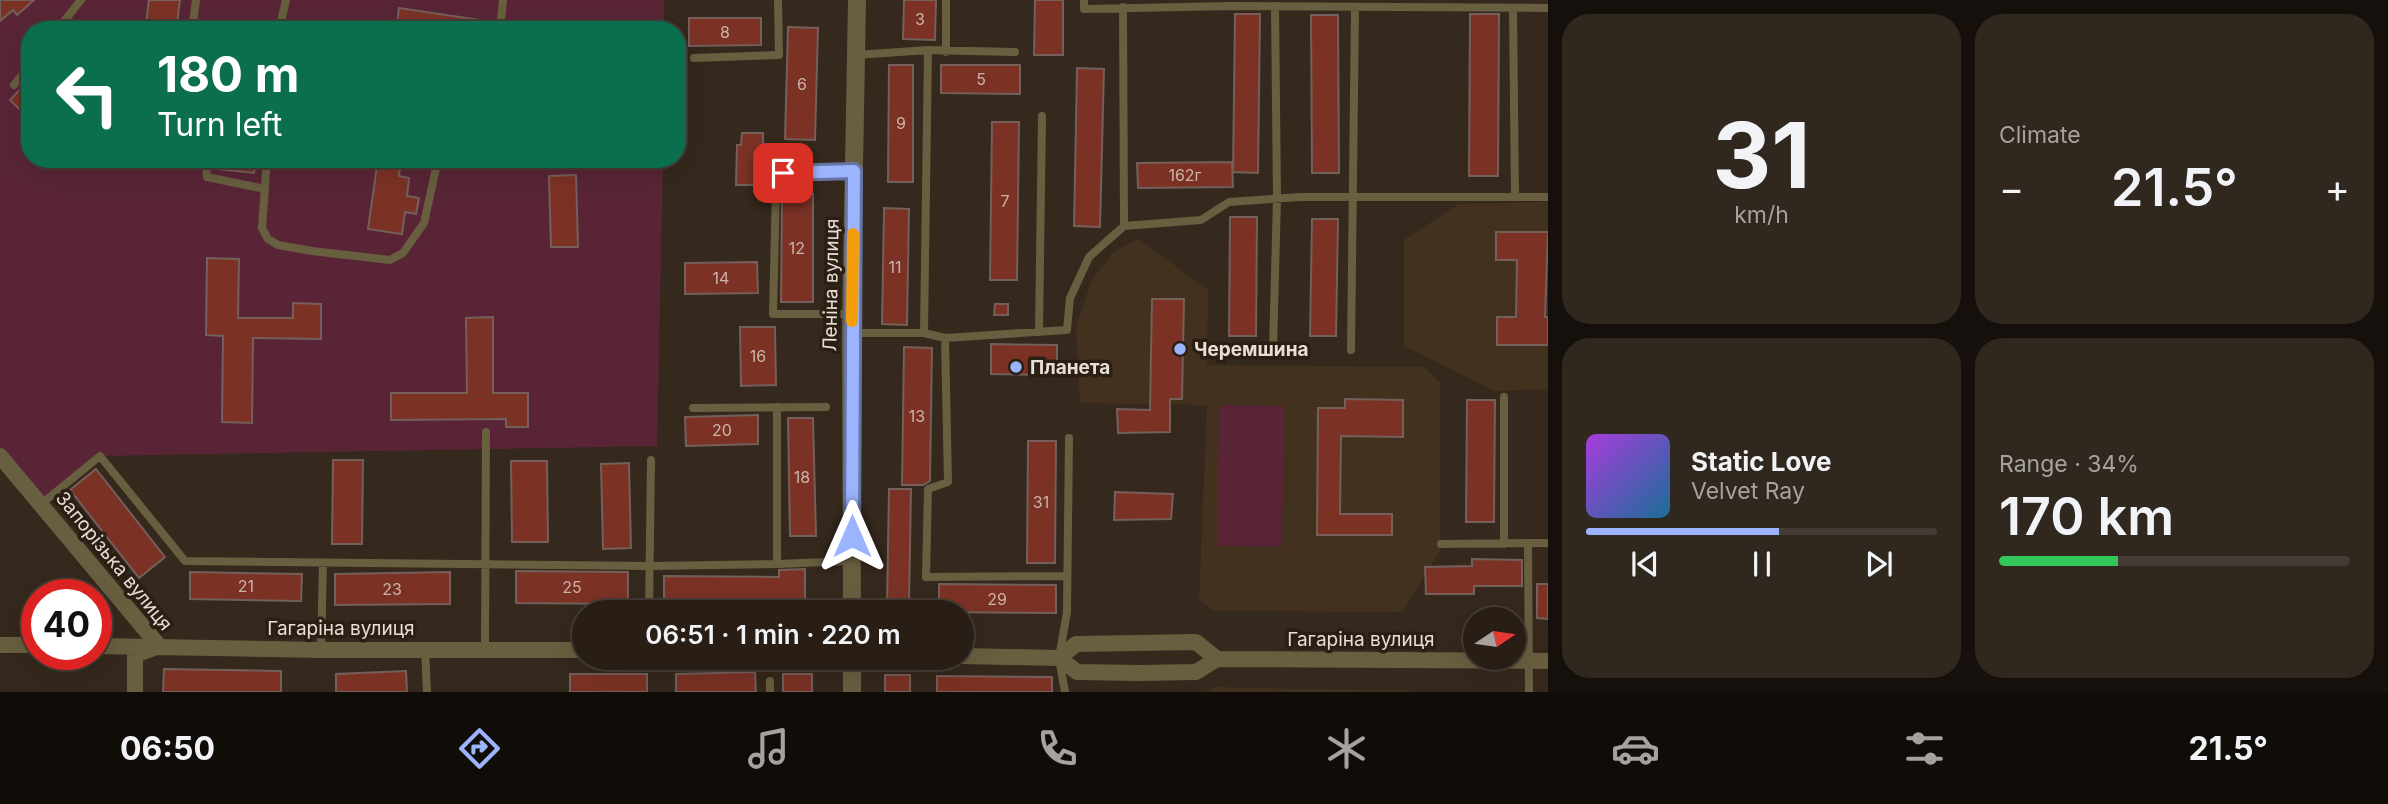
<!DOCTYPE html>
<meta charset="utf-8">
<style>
:root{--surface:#281e15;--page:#30271e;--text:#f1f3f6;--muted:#a5a2a0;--line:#443c34;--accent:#9cb4fd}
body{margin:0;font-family:Inter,sans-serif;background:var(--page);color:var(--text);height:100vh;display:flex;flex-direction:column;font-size:26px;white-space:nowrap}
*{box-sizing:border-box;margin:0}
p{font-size:23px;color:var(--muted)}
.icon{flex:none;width:38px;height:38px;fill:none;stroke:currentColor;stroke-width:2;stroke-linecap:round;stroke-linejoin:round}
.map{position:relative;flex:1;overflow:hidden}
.drawer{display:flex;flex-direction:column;gap:14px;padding:14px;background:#16100c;width:840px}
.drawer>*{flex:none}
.guide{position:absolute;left:21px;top:21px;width:665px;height:147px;border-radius:28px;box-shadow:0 7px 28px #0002,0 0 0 2px var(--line);background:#0b6e4f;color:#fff;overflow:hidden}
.needle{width:46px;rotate:77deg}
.fabs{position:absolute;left:1463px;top:607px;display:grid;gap:14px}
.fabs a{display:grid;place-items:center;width:63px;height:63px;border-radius:50%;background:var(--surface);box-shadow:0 7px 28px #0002,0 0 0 2px var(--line);font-size:35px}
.speed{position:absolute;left:21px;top:579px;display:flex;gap:14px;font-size:35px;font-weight:700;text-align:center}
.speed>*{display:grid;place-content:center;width:91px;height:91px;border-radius:50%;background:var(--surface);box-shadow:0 7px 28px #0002,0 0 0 2px var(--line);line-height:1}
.speed .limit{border:10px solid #d22;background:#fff;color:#111}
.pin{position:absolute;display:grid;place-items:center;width:60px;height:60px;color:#fff;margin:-30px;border-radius:14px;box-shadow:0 4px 10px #0006}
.me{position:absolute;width:77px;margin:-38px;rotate:0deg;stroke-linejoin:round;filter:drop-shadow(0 0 5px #0008)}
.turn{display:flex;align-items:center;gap:24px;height:147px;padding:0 21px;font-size:32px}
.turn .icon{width:91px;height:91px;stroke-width:2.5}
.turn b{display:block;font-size:49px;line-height:60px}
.big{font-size:52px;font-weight:600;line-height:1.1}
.drawer .card{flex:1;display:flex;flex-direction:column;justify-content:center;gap:10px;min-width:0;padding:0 24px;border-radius:28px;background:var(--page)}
.drawer .dial{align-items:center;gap:0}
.dial b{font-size:91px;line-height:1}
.song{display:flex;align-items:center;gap:21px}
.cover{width:84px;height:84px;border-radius:10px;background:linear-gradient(135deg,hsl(280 70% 55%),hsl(200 70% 35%))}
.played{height:7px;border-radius:4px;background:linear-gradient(90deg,var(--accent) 55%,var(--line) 55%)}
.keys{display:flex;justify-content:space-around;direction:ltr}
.heat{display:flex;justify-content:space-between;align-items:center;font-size:38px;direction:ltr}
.charge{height:10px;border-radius:5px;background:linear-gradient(90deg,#34c759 34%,var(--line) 0)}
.drawer .tiles{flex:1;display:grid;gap:14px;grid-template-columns:repeat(2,1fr)}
.trip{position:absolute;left:572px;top:600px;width:402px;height:70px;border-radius:35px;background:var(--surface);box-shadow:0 7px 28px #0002,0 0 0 2px var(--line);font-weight:600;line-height:70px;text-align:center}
.dock{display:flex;height:112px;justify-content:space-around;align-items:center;background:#100c08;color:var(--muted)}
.dock .icon{width:49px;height:49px}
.dock .selected{color:var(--accent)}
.dock b{font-size:32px;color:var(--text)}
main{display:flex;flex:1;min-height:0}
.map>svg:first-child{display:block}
.built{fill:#433120}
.green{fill:#592536}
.building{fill:#7b3225;stroke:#745f5b;stroke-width:2}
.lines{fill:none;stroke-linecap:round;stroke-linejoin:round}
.service{stroke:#685f40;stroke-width:8}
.minor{stroke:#685f40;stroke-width:16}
.tertiary{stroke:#685f40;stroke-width:18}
.route-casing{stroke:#6575a4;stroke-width:18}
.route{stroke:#9cb4fd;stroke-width:12}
.slow{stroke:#f59e0b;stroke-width:12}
.poi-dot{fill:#9cb4fd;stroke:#2b1e13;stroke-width:2.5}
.labels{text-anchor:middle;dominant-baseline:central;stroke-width:7;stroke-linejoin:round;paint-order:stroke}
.number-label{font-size:16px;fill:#ccb3aa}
.street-label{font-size:19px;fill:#e7ded6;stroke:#2b1e13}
.poi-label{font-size:19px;font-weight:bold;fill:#e7ded6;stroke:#2b1e13;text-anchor:start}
</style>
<main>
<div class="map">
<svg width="1548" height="692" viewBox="0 0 1548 692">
<rect width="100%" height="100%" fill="#35281c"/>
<!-- built -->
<path class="built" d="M 1548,202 L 1548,389 L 1495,391 L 1404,346 L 1404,240 L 1459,204 Z
M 1139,239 L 1208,290 L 1207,365 L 1424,367 L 1440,383 L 1440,551 L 1402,612 L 1214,611 L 1199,599 L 1207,405 L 1080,403 L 1076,326 L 1092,279 L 1116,250 Z
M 1215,687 L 1409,691 L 1410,692 L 1205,692 Z"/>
<!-- green -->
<path class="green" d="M 0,0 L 664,0 L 664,30 L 30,30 L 30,159 L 663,159 L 657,446 L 100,456 L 40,505 L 0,456 Z
M 1219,405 L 1284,406 L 1282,547 L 1217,546 Z"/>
<!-- building -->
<path class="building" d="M 0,0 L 34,0 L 17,15 L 13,10 L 0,21 Z
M 149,0 L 180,0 L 176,30 L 145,30 Z
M 904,0 L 936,0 L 935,40 L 903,39 Z
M 1035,0 L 1063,0 L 1063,55 L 1034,55 Z
M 399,8 L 494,22 L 493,30 L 396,30 Z
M 1235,14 L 1260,14 L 1258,173 L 1233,172 Z
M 1470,14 L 1499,14 L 1498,176 L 1469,176 Z
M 1311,15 L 1338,15 L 1339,173 L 1312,173 Z
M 689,18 L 761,18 L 761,45 L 689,46 Z
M 788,27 L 818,28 L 815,140 L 785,139 Z
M 889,65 L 913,65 L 913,182 L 888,182 Z
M 941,65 L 1020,65 L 1020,94 L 941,93 Z
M 1077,68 L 1104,69 L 1100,227 L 1074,226 Z
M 30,79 L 30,120 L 10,100 Z
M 992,122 L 1019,122 L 1017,280 L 990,280 Z
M 742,133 L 763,133 L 763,144 L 770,144 L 769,185 L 736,185 L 737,145 L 741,145 Z
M 219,159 L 256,159 L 254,173 L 218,169 Z
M 378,159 L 401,159 L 399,176 L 409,178 L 407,196 L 419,198 L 416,214 L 405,212 L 402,234 L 368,229 Z
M 1232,162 L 1233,187 L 1138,188 L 1137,163 Z
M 576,175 L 578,247 L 551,247 L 549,176 Z
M 782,194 L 813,194 L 813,302 L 781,302 Z
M 884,208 L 909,209 L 907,325 L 882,324 Z
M 1230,217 L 1257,217 L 1256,336 L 1229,336 Z
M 1312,219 L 1338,219 L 1336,336 L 1310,336 Z
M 1496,232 L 1548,232 L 1545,317 L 1548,317 L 1548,345 L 1497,345 L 1497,317 L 1516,317 L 1517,260 L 1496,260 Z
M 207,258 L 239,259 L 238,318 L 293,318 L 293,303 L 321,304 L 321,339 L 253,338 L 252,423 L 222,422 L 223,336 L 206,335 Z
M 757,262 L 758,293 L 685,294 L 685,263 Z
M 1152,299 L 1184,299 L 1182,399 L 1170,399 L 1170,432 L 1118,433 L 1117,409 L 1150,410 Z
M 995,304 L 1008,304 L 1008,315 L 994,315 Z
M 493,317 L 493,393 L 528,393 L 528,427 L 506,427 L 506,419 L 391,420 L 391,393 L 467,393 L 466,318 Z
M 740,327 L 775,327 L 776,385 L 741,386 Z
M 991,344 L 1057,345 L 1057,375 L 991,374 Z
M 904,347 L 932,348 L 930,481 L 923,485 L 902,485 Z
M 1345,399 L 1403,400 L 1403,437 L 1341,436 L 1340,514 L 1392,514 L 1392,535 L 1317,535 L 1318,408 L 1345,408 Z
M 1467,400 L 1495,400 L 1494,522 L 1466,522 Z
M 758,415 L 758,444 L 686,446 L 685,417 Z
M 788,418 L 813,418 L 816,536 L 790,536 Z
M 1028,441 L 1056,441 L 1055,563 L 1027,563 Z
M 333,460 L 363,460 L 362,544 L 332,544 Z
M 511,461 L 547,461 L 548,542 L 512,542 Z
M 629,463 L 631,548 L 603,549 L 601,464 Z
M 96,469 L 165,557 L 139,578 L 70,490 Z
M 889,489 L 911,489 L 909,606 L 887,606 Z
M 1115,492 L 1173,494 L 1171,519 L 1114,520 Z
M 1472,559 L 1522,560 L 1522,586 L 1474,586 L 1474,594 L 1426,594 L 1425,567 L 1472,566 Z
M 805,569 L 805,606 L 664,605 L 664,576 L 779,577 L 779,570 Z
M 516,571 L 628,572 L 628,604 L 516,603 Z
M 190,572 L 302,574 L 301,601 L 190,599 Z
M 450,572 L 450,604 L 335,605 L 335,574 Z
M 939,584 L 1056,585 L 1056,613 L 939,612 Z
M 1537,584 L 1548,584 L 1548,619 L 1537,618 Z
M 164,669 L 281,671 L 281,692 L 163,692 Z
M 406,671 L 407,692 L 336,692 L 336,674 Z
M 755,672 L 756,692 L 676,692 L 676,674 Z
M 570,674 L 647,674 L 647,692 L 570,692 Z
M 783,674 L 812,674 L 812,692 L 783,692 Z
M 885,675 L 910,675 L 910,692 L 885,692 Z
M 937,676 L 1052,677 L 1052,692 L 937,692 Z"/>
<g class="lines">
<!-- service -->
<path class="service" d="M 1084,0 L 1084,9 L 1232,6 L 1548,8
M 1123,7 L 1124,226
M 1513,8 L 1515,197
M 57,30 L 81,0
M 192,30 L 196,0
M 279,30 L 286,0
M 500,30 L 503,0
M 946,52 L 946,0
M 856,55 L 928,50 L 1015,52
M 694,58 L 779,55 L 778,0
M 14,85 L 30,65
M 206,159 L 207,177 L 265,189
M 267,159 L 262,228 L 268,239 L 278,245 L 312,251 L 390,260 L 403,253 L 424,223 L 438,159
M 852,314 L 773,314 L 776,187 L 783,173 L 854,171
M 1039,332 L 1042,116
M 851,333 L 924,333 L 945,338 L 1067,330 L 1070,298 L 1089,257 L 1124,226 L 1201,220 L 1229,202 L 1300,197 L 1548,197
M 924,333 L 928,50
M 945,338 L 948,482 L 928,489 L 926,577 L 1067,576
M 1273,349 L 1277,199 L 1275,6
M 1351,350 L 1355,8
M 777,407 L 777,564 L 852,561
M 693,408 L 826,407
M 40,505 L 100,456 L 185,561 L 651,566 L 777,564
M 1528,543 L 1548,543
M 1441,544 L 1528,543 L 1529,692
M 1504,544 L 1504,397
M 649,612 L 651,460
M 485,649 L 486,432
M 321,650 L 323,563
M 425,650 L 427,692
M 770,681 L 770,692
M 1065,692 L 1059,658 L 1067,612 L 1069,438"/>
<!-- minor -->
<path class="minor" d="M 0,456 L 159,646 L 135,655 L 135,692
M 0,645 L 37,645
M 96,646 L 321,650 L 584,650
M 962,656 L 1059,658 L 1077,672 L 1139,673 L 1196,672 L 1217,659 L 1548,661
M 1059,658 L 1076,644 L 1196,642 L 1217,659"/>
<!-- tertiary -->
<path class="tertiary" d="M 852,612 L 851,333 L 857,0
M 852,692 L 852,658"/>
</g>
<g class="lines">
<defs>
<path id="route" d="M 783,173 L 854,171 L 852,536"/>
</defs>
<!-- route casing -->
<use href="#route" class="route-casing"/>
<!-- route -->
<use href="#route" class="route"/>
<!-- slow -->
<path class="slow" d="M 852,321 L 853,234"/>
</g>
<!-- markers -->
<g class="poi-dot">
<circle cx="1180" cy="349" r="7"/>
<circle cx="1016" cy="367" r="7"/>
</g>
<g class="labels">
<!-- number labels -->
<g class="number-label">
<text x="920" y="19">3</text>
<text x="725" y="32">8</text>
<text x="981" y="79">5</text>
<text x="802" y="84">6</text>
<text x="901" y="123">9</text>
<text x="1185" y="175">162г</text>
<text x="1005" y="201">7</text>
<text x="797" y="248">12</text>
<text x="895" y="267">11</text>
<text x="721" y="278">14</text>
<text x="758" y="356">16</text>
<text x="917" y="416">13</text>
<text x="722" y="430">20</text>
<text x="802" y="477">18</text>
<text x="1041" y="502">31</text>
<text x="246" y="586">21</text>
<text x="572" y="587">25</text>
<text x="392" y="589">23</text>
<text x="997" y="599">29</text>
</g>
<!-- street labels -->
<g class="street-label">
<text transform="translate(831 285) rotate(-89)">Леніна вулиця</text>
<text transform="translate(114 561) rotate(51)">Запорізька вулиця</text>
<text x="341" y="628">Гагаріна вулиця</text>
<text x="1361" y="639">Гагаріна вулиця</text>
</g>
<!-- poi labels -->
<g class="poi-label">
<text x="1194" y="349">Черемшина</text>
<text x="1030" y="367">Планета</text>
</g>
</g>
</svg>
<div class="fabs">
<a><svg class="needle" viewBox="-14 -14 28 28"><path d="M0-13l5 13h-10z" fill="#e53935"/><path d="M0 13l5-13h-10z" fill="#a5a2a0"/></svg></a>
</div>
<div class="speed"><div class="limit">40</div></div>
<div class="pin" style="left:783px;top:173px;background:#d93025"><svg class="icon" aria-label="arrive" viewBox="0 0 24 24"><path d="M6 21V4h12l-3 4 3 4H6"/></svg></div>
<svg class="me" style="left:852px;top:536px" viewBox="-20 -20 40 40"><path d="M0-17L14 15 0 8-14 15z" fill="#9cb4fd" stroke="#fff" stroke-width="4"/></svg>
<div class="trip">06:51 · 1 min · 220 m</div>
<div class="guide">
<div class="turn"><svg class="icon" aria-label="left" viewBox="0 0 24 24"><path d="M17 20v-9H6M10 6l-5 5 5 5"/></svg><div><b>180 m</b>Turn left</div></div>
</div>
</div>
<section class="drawer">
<div class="tiles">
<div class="card dial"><b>31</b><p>km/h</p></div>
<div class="card"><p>Climate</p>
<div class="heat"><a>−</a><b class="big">21.5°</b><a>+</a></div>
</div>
<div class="card">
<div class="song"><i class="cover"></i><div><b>Static Love</b><p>Velvet Ray</p></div></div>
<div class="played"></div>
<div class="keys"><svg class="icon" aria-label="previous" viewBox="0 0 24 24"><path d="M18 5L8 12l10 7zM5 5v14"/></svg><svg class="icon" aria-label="pause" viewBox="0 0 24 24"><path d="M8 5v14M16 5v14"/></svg><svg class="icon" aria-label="next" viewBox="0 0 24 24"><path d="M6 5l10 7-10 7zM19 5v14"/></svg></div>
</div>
<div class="card"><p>Range · 34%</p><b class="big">170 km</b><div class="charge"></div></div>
</div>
</section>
</main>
<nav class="dock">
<b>06:50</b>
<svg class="icon selected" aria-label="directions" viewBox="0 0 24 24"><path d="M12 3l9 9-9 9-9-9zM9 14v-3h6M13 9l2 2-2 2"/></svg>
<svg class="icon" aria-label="music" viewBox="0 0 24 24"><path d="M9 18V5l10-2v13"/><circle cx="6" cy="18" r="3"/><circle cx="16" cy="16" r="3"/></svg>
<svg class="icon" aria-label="phone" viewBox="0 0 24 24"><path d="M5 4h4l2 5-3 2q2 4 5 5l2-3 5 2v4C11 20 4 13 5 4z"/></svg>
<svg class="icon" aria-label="climate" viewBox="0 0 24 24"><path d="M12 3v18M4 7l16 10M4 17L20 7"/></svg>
<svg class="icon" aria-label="car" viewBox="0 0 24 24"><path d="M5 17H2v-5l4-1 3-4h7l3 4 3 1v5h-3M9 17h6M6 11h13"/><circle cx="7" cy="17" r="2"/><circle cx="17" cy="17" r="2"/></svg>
<svg class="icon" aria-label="filters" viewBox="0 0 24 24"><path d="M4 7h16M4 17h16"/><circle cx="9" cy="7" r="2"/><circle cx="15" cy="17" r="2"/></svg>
<b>21.5°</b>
</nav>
